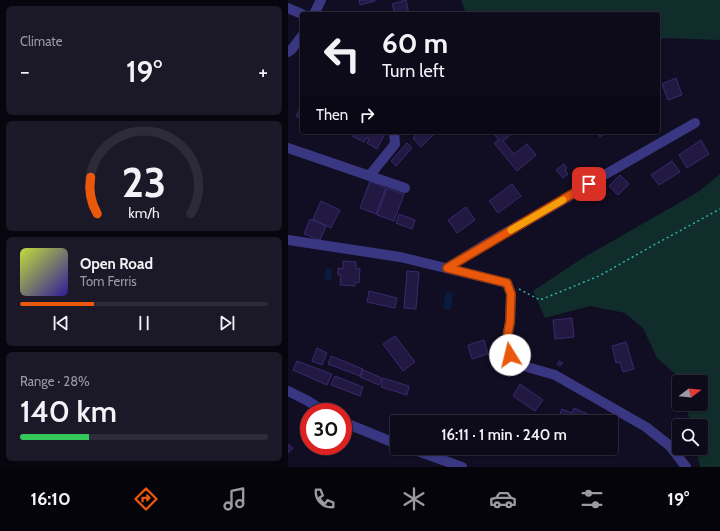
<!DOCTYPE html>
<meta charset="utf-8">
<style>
:root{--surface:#0d0a1a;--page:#1b1827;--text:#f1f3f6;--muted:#9a9aa2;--line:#2d2b39;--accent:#ea580c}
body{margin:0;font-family:Cabin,sans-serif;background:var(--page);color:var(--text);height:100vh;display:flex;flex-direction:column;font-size:15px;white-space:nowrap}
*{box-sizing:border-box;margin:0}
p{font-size:13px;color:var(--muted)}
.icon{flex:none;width:22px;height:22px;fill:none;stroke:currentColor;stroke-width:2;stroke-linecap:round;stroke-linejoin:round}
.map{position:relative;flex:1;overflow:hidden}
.drawer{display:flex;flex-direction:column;gap:6px;padding:6px;background:#07060e;width:288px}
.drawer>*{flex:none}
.banner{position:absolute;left:12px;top:12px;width:360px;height:122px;border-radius:4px;box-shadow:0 1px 3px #0004,0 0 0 1px var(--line);background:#0d0a1a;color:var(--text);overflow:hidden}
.needle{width:26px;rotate:74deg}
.fabs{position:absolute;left:384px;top:375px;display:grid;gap:8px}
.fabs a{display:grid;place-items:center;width:36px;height:36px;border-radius:4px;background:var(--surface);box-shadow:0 1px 3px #0004,0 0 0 1px var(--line);font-size:20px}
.speed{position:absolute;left:12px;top:403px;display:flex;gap:8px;font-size:20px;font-weight:700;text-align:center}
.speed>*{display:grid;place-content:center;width:52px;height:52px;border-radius:50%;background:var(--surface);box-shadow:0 1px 3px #0004,0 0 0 1px var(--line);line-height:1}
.speed .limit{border:6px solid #d22;background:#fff;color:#111}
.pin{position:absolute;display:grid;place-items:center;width:34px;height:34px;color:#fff;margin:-17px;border-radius:8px;box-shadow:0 2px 6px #0006}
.me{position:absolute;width:44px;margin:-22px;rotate:351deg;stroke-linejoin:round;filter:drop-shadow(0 0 3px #0008)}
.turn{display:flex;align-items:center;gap:14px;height:84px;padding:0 16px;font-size:18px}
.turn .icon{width:52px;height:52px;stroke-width:2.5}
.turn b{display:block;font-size:28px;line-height:34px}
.then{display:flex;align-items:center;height:38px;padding:0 16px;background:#0003;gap:8px;font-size:15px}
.big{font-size:30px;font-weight:600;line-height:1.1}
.drawer .tile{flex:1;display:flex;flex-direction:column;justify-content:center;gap:6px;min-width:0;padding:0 14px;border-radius:6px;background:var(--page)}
.drawer .dial{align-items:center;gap:0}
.dial svg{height:104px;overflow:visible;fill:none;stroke:var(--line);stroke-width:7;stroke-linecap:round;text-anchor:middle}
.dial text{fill:var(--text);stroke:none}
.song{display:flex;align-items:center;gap:12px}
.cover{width:48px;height:48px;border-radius:6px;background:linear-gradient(135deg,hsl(70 70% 55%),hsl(250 70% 35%))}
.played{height:4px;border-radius:2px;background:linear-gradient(90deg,var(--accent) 30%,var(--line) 30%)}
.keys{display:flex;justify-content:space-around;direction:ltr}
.heat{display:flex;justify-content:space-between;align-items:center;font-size:22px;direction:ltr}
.charge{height:6px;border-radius:3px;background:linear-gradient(90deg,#34c759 28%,var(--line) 0)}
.trip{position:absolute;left:102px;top:415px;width:228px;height:40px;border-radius:4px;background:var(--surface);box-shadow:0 1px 3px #0004,0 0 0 1px var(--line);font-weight:600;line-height:40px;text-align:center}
.menu{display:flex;height:64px;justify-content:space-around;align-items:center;background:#05040a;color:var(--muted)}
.menu .icon{width:28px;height:28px}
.menu .on{color:var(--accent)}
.menu b{font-size:18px;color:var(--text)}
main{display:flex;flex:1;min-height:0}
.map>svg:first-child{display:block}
.green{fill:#102c2b}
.water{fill:#091c3f}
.building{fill:#221943;stroke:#382a6f}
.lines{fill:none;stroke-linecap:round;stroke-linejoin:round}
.path{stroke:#2cb5ad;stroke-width:1.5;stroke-dasharray:2 3;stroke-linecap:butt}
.minor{stroke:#3a3782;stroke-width:10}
.route-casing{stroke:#983908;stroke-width:10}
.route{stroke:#ea580c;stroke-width:7}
.slow{stroke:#f59e0b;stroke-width:7}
</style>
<main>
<section class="drawer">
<div class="tile"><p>Climate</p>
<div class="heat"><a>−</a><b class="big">19°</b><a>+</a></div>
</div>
<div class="tile dial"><svg viewBox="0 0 100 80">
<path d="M14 69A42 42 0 1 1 86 69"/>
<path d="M14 69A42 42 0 0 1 9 41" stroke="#ea580c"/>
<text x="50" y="56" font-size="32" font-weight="700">23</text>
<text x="50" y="72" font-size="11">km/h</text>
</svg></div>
<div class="tile">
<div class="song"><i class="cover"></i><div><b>Open Road</b><p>Tom Ferris</p></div></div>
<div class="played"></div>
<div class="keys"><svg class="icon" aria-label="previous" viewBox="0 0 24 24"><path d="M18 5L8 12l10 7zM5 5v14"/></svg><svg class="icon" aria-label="pause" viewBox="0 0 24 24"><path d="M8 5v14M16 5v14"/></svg><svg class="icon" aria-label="next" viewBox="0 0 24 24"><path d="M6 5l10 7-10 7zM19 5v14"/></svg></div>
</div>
<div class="tile"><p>Range · 28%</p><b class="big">140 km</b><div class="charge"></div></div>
</section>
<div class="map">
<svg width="432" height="467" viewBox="0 0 432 467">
<rect width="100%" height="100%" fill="#110d22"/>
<!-- green -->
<path class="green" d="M 173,0 L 432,0 L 432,40 L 376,38 L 370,41 L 370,14 L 178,14 Z
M 432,174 L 432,467 L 412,467 L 408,448 L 413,448 L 413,426 L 403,426 L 398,404 L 413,404 L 413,382 L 394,382 L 393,379 L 369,358 L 355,328 L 337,313 L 302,306 L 257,318 L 245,291 L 293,259 L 410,192 Z"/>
<!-- water -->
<path class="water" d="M 38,268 L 44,269 L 43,281 L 36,280 Z
M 158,292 L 165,293 L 163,310 L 155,309 Z"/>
<!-- building -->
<path class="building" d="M 71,0 L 87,0 L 87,1 L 72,5 Z
M 118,0 L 121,14 L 107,14 L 104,4 Z
M 388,78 L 394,95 L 380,100 L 374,84 Z
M 14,106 L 14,120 L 8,116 Z
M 66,132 L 98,132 L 89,149 L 79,143 L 81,139 L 78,138 L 76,142 L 64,136 Z
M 131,132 L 148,132 L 133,147 L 125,138 Z
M 206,132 L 226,132 L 215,141 L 226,154 L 239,144 L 248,155 L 229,171 L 206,143 L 211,140 L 205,133 Z
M 309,132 L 319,132 L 312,137 Z
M 413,140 L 421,154 L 399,168 L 391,155 Z
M 119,143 L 124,148 L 108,166 L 103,161 Z
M 384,161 L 392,172 L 371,185 L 363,175 Z
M 276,164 L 279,168 L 277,170 L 280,174 L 275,178 L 268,170 Z
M 332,175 L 341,184 L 330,195 L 321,186 Z
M 82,181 L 98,188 L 88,214 L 72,208 Z
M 224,184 L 233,196 L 210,213 L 201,201 Z
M 99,188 L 116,194 L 106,221 L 89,215 Z
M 33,201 L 52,210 L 43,228 L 25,219 Z
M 178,207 L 187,220 L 169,233 L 160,220 Z
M 111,214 L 127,220 L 124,229 L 108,223 Z
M 22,219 L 38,226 L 32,240 L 16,234 Z
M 55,261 L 68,262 L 68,268 L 72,269 L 71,283 L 67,282 L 67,286 L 52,285 L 53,275 L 50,275 L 50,268 L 55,269 Z
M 119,271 L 131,272 L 128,309 L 116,308 Z
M 81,291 L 109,298 L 107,308 L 79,302 Z
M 284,318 L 286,337 L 267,339 L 265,320 Z
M 107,336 L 127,362 L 115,371 L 95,344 Z
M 196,340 L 200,354 L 184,359 L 180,345 Z
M 338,342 L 346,369 L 335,372 L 332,362 L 328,363 L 324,346 Z
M 29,348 L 39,353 L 34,365 L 24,361 Z
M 43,356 L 75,369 L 72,376 L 40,364 Z
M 9,361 L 44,374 L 39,385 L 5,370 Z
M 271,361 L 275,363 L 272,366 L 269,364 Z
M 75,370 L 94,378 L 91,385 L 72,377 Z
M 47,376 L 75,387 L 72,396 L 43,385 Z
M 95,378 L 121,386 L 119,395 L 93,387 Z
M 232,384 L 255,400 L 247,411 L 225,396 Z
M 286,408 L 302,415 L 298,422 L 269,421 L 274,409 L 284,413 Z
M 0,444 L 5,448 L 0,453 Z"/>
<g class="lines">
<!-- path -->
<path class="path" d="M 231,289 L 252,300 L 311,276 L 364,246 L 432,209"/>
<!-- minor -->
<path class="minor" d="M 0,8 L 14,14
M 26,14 L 33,0
M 0,52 L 4,49 L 14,36
M 0,148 L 117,188
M 82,175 L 107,144 L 106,132
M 0,240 L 112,257 L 219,283 L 223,294 L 222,322 L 218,343 L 222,355 L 232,365 L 267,375 L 358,427 L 382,446 L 398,467
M 159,268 L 198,244 L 270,203 L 311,178 L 407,123
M 0,391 L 20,401 L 37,412
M 55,422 L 109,444
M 121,448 L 174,467"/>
</g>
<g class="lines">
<defs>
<path id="route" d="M 222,355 L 218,343 L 222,322 L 223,294 L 219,283 L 159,268 L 301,184"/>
</defs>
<!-- route casing -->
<use href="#route" class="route-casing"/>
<!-- route -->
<use href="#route" class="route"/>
<!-- slow -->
<path class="slow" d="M 223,230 L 275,200"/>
</g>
</svg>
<div class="fabs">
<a><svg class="needle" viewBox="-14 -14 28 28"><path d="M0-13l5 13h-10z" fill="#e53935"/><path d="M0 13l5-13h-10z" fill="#9a9aa2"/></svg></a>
<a><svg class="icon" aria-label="search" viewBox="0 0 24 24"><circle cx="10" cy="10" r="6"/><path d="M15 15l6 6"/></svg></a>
</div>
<div class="speed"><div class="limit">30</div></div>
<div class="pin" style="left:301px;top:184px;background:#d93025"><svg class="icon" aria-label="arrive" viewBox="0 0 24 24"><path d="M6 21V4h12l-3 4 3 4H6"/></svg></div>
<svg class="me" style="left:222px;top:355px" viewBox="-20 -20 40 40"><circle r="19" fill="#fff"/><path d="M0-13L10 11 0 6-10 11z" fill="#ea580c"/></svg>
<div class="trip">16:11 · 1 min · 240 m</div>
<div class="banner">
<div class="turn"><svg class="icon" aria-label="left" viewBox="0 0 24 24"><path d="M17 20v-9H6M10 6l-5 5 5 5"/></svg><div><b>60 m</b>Turn left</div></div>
<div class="then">Then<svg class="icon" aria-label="right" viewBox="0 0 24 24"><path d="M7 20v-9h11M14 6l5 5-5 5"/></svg></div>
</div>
</div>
</main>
<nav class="menu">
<b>16:10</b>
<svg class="icon on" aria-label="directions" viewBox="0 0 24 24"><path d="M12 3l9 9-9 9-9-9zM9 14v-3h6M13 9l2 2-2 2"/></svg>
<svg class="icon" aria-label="music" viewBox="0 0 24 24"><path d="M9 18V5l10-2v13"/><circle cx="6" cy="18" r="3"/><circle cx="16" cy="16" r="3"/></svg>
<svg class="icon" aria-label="phone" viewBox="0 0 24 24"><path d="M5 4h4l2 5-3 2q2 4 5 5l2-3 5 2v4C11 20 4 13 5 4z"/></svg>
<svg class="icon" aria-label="climate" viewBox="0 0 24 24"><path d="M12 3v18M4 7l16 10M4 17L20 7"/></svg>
<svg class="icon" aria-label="car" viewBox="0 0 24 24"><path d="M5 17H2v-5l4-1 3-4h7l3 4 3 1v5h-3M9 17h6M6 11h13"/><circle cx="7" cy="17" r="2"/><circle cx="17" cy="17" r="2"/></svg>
<svg class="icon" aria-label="filters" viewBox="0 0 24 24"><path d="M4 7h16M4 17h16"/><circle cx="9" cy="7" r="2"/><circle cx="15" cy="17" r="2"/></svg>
<b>19°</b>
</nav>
